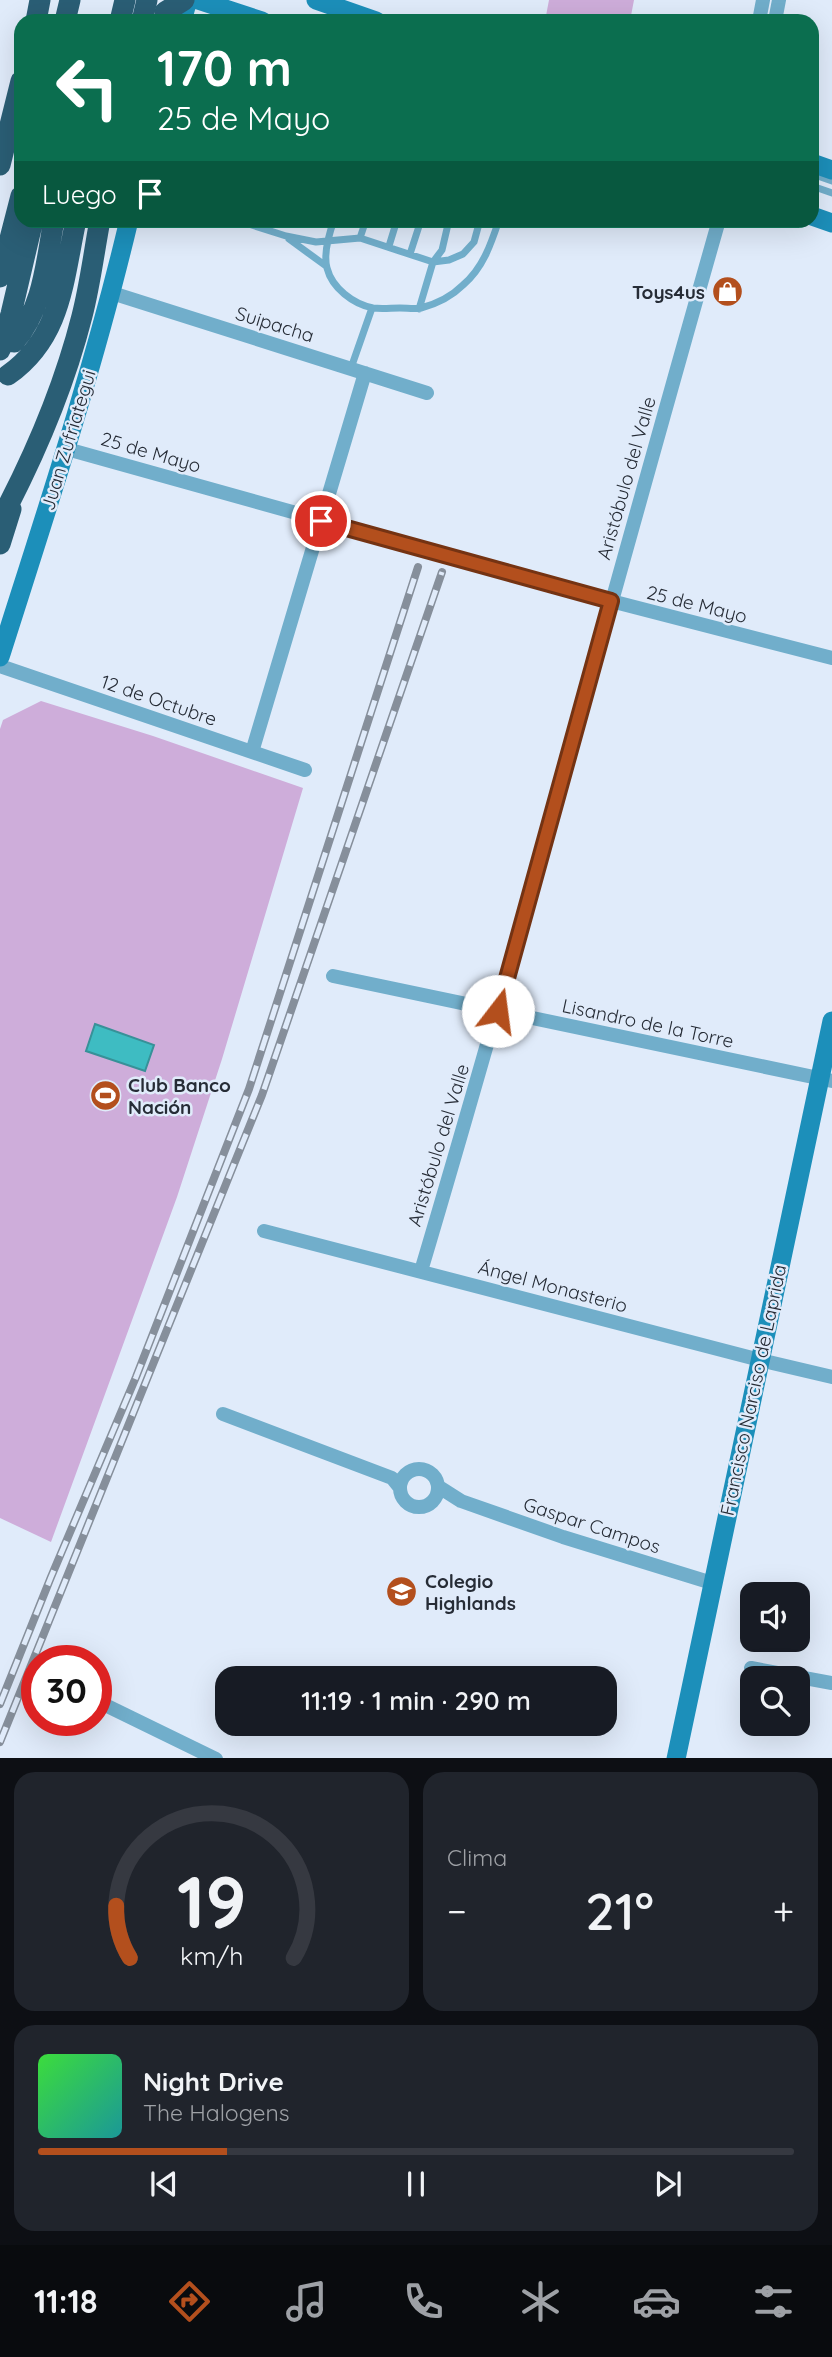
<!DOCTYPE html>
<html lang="es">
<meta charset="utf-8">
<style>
:root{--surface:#171b24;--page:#20242c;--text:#f1f3f6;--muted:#9ea1a6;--line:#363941;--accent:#b34f1d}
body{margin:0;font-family:Quicksand,sans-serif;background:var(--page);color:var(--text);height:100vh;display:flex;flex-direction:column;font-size:26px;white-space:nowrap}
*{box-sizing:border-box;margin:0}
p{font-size:23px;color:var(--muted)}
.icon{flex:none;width:38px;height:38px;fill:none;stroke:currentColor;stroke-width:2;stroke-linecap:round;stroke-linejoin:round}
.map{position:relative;height:1758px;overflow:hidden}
.drawer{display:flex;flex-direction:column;gap:14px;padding:14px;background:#0d0f14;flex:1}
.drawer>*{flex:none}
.guide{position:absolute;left:14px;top:14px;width:805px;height:214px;border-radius:21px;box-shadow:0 7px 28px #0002;background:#0b6e4f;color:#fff;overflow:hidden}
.buttons{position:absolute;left:740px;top:1582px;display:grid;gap:14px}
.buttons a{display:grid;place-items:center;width:70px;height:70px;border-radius:14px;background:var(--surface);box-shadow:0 7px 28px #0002;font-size:35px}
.speed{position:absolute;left:21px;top:1645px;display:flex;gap:14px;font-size:35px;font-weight:700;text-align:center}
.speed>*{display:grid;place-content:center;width:91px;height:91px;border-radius:50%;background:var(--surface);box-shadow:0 7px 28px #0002;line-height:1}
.speed .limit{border:10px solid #d22;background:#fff;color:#111}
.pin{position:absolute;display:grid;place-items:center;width:60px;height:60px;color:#fff;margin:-30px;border:4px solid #fff;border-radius:50%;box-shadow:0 2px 7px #0007}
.me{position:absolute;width:77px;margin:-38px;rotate:15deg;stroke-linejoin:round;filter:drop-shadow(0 0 5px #0008)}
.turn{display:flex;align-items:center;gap:24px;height:147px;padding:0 28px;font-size:32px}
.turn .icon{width:91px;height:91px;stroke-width:2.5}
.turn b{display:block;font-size:49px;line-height:60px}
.then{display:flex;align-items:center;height:66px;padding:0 28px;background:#0003;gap:14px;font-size:26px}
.big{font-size:52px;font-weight:600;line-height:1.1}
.drawer .widget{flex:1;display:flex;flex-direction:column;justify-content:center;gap:10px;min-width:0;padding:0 24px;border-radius:21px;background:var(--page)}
.drawer .dial{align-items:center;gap:0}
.dial svg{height:182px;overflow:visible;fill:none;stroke:var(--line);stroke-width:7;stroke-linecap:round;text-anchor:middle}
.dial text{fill:var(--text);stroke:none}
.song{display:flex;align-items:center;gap:21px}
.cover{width:84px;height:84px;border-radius:10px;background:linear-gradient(135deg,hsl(120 70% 55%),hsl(180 70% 35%))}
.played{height:7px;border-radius:4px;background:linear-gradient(90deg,var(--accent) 25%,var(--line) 25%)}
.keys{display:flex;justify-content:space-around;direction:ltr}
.heat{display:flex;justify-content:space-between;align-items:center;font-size:38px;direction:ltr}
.drawer .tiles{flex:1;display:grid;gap:14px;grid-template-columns:1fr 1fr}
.widget:last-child{grid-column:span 2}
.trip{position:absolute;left:215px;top:1666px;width:402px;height:70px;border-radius:21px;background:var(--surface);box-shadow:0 7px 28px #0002;font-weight:600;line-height:70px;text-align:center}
.tabs{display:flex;height:112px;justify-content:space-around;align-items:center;background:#090b0e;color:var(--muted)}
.tabs .icon{width:49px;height:49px}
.tabs .current{color:var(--accent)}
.tabs b{font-size:32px;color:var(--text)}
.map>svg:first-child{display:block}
.green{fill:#ceadda}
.water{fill:#3ebcc2;stroke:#379198;stroke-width:2}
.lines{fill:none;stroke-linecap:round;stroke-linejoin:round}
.lane{stroke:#71aecb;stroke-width:7}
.street{stroke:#71aecb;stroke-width:14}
.secondary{stroke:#1c8fba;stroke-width:19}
.highway{stroke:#2a5e75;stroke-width:21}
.rail-casing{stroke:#868f9b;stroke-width:8}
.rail{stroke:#e0ebfa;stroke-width:5;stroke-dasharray:16;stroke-linecap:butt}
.highway-bridge{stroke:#2a5e75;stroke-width:21}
.route-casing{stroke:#743313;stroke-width:18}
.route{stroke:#b34f1d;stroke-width:12}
.labels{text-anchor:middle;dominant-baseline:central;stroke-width:5;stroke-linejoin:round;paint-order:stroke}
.poi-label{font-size:19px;font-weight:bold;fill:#262c36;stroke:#e0ebfa;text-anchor:start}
.street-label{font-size:19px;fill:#262c36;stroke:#e0ebfa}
</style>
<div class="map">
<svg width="832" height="1759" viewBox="0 0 832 1759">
<rect width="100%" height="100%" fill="#e0ebfa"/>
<!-- green -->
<path class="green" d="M 549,0 L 634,0 L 630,21 L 545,21 Z
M 41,701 L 153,736 L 303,788 L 222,1059 L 177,1197 L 51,1542 L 0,1518 L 0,729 L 3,720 Z"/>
<!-- water -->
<path class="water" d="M 95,1024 L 154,1045 L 145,1071 L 86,1051 Z"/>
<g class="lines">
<!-- lane -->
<path class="lane" d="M 812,174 L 832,181
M 812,186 L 832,193
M 236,220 L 286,236 L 316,242 L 360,238 L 433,262 L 449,260 L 463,254 L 474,242 L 480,220
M 334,220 C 329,234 323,253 327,268 C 332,288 353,304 373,308 C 382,309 391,308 400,308 C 407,308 415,309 421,308 C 436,304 452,296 463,285 C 483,268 491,244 499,220
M 360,238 L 366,220
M 289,239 L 326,266
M 389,246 L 397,220
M 410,254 L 421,220
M 419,309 L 433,262 L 442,250 L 449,220
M 351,368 L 372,308"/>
<!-- street -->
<path class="street" d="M 759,21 L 763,0
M 775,21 L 779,0
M 112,293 L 427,393
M 67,449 L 611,601 L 832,658
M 0,666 L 305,770
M 252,752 L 365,373
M 333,976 L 832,1081
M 264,1231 L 760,1360 L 832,1377
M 421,1271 C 525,922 619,571 719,220
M 223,1414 L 392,1478 L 400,1488
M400 1488a19 19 0 1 1 38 0a19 19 0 1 1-38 0Z
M 439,1487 L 461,1501 L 563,1537 L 712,1583
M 751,1668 L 832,1683
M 99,1702 L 216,1759"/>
<!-- secondary -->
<path class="secondary" d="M 198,0 L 262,21
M 316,0 L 376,21
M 182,21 L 188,0
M 812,163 L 832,170
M 812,216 L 832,223
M 0,657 C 46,512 94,368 129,220
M 676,1759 L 832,1021"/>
<!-- highway -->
<path class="highway" d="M 165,12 L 184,0
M 36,21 L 40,0
M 65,21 L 70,0
M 120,21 L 125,0
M 0,165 L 21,81
M 0,277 L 21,196
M 14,342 C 43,309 46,263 54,220
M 0,350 L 11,314 L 33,220
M 8,375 C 62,337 63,280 76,220
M 0,521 C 34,457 64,387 82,316 C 90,285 94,252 100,220
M 0,544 L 11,509"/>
<defs>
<path id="rail" d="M 0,1704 L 51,1577 L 136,1377 L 249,1089 L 418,567
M 0,1742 L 262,1095 L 442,572"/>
</defs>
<!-- rail casing -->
<use href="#rail" class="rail-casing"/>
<!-- rail -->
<use href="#rail" class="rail"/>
<!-- highway-bridge -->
<path class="highway-bridge" d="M 142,21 L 147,0"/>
</g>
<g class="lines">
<defs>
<path id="route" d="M 321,521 L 611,601 L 498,1011"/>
</defs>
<!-- route casing -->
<use href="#route" class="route-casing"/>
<!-- route -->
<use href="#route" class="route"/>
</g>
<!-- icons -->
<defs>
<symbol id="shop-disc" viewBox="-11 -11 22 22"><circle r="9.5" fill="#b34f1d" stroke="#e0ebfa"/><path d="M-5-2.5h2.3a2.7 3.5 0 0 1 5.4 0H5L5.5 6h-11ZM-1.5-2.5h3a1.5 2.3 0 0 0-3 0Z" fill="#fff"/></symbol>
<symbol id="stadium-disc" viewBox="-11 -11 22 22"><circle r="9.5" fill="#b34f1d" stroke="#e0ebfa"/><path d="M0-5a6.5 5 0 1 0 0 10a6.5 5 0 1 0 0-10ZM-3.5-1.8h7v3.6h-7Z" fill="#fff"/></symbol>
<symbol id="school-disc" viewBox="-11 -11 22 22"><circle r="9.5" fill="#b34f1d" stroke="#e0ebfa"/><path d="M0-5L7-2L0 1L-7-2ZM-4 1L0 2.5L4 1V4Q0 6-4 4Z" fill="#fff"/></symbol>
</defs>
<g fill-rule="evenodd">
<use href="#shop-disc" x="710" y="274" width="35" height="35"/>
<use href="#stadium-disc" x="88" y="1078" width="35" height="35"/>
<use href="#school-disc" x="384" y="1574" width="35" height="35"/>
</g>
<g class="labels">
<!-- poi labels -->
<g class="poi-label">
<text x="705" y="292" text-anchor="end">Toys4us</text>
<text x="128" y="1085">Club Banco<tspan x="128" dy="22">Nación</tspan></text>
<text x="425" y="1581">Colegio<tspan x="425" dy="22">Highlands</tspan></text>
</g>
<!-- street labels -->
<g class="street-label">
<text transform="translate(275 324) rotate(17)">Suipacha</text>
<text transform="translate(68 440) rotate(-73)">Juan Zufriategui</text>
<text transform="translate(151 452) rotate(16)">25 de Mayo</text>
<text transform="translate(626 478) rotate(-74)">Aristóbulo del Valle</text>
<text transform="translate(697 604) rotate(14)">25 de Mayo</text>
<text transform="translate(159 700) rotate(19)">12 de Octubre</text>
<text transform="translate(648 1023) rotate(12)">Lisandro de la Torre</text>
<text transform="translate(438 1145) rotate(-73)">Aristóbulo del Valle</text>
<text transform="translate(553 1286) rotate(15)">Ángel Monasterio</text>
<text transform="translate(753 1390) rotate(-78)">Francisco Narciso de Laprida</text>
<text transform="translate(592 1525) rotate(18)">Gaspar Campos</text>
</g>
</g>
</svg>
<div class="buttons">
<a><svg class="icon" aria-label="sound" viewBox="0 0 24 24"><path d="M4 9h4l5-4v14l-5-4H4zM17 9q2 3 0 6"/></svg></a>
<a><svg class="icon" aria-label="search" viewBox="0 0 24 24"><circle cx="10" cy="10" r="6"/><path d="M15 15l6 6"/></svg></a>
</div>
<div class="speed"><div class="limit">30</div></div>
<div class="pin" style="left:321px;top:521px;background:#d93025"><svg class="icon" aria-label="arrive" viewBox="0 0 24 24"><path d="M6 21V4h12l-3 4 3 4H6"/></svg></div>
<svg class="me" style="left:498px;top:1011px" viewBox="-20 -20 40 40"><circle r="19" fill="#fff"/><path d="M0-13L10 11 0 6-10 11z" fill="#b34f1d"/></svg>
<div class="trip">11:19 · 1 min · 290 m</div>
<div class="guide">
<div class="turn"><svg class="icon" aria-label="left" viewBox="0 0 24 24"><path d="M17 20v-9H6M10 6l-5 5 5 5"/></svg><div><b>170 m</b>25 de Mayo</div></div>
<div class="then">Luego<svg class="icon" aria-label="arrive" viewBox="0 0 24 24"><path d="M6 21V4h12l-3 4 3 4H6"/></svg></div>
</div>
</div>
<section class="drawer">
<div class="tiles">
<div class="widget dial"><svg viewBox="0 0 100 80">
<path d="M14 69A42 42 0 1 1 86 69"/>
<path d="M14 69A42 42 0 0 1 8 46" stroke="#b34f1d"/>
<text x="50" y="56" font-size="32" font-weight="700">19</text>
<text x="50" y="72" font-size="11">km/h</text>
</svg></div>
<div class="widget"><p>Clima</p>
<div class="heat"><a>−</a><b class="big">21°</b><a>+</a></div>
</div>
<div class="widget">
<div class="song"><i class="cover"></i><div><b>Night Drive</b><p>The Halogens</p></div></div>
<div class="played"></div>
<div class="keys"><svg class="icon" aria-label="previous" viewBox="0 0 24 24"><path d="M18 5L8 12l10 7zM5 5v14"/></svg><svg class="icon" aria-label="pause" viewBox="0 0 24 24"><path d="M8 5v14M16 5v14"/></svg><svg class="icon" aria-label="next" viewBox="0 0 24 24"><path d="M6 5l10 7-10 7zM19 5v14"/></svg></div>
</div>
</div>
</section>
<nav class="tabs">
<b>11:18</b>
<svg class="icon current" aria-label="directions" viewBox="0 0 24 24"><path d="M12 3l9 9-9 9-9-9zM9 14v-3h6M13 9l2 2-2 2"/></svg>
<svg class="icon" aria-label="music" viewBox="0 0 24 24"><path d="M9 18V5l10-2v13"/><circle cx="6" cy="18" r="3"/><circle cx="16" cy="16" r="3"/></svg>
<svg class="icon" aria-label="phone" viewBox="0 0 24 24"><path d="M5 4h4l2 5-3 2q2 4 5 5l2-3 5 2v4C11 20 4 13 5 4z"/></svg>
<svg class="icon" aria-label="climate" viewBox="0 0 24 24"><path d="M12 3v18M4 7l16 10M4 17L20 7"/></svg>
<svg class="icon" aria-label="car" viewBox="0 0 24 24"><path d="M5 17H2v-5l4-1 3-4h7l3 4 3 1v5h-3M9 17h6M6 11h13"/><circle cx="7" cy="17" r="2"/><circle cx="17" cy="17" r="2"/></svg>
<svg class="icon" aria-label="filters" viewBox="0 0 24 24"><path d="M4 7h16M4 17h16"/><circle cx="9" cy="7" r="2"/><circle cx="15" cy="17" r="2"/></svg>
</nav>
